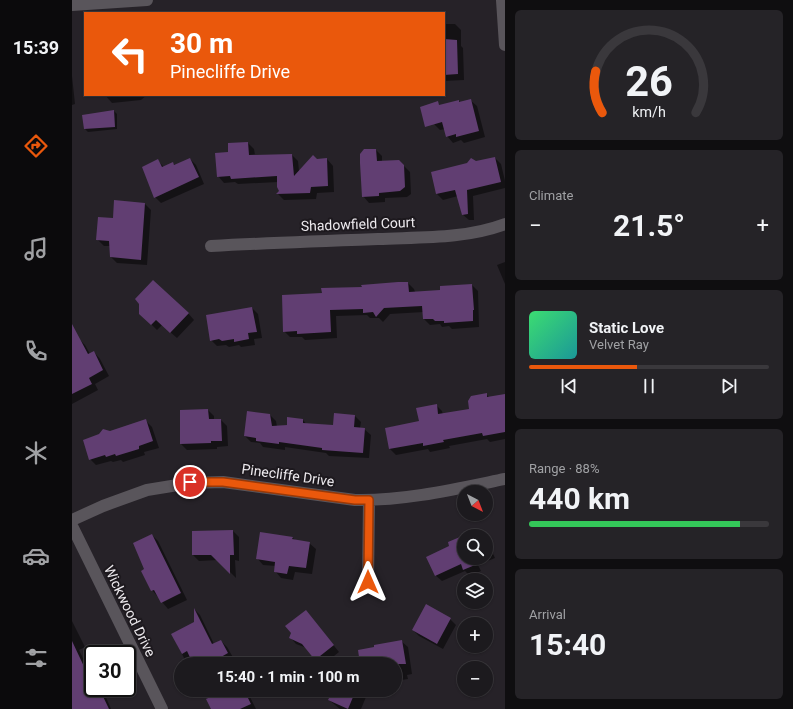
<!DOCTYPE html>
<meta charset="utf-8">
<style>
:root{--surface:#1c1a1e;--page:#252327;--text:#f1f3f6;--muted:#a0a1a4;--line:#3a383c;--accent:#ea580c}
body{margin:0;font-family:Roboto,sans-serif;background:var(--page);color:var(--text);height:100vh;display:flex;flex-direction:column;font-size:15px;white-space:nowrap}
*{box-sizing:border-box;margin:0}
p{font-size:13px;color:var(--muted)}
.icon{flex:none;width:22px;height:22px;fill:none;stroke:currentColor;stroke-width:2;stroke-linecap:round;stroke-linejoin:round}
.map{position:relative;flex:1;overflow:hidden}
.side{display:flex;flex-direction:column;gap:10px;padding:10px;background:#0f0e10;width:288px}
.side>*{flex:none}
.hud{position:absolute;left:12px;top:12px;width:361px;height:84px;border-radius:0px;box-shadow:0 1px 3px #0004,0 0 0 1px var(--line);background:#ea580c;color:#fff;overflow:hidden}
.needle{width:26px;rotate:138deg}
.tools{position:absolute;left:385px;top:485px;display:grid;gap:8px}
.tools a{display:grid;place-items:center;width:36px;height:36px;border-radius:50%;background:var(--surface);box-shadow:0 1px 3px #0004,0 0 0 1px var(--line);font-size:20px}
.speed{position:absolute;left:12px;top:645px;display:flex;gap:8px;font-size:20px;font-weight:700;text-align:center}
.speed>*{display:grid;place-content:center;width:52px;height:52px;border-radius:50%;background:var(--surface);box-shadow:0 1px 3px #0004,0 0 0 1px var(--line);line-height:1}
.speed .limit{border:2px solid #111;border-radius:6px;background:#fff;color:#111}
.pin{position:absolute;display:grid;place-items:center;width:34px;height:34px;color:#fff;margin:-17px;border:2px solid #fff;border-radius:50%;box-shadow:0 1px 4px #0007}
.me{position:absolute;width:44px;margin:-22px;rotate:0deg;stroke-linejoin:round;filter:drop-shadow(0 0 3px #0008)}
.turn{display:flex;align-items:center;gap:14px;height:84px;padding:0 20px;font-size:18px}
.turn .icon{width:52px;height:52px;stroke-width:2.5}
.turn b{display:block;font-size:28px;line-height:34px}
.big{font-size:30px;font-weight:700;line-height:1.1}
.side .tile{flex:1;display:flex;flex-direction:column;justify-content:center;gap:6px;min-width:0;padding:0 14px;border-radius:6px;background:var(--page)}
.side .dial{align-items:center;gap:0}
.dial svg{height:104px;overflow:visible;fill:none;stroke:var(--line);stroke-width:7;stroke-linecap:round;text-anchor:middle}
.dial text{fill:var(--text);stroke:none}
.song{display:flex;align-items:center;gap:12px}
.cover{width:48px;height:48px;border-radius:6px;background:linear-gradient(135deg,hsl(140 70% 55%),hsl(180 70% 35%))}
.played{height:4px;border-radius:2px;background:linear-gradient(90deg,var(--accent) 45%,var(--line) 45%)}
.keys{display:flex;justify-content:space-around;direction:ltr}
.heat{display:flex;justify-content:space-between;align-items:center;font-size:22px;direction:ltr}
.charge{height:6px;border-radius:3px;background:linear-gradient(90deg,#34c759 88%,var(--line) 0)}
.trip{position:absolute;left:102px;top:657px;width:228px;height:40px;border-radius:20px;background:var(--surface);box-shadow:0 1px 3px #0004,0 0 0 1px var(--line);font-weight:700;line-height:40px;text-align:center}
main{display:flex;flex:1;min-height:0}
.dock{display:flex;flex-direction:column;width:72px;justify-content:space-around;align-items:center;background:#0b0a0c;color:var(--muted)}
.dock .icon{width:28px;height:28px}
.dock .active{color:var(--accent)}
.dock b{font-size:18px;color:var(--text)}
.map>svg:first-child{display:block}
.shadow{fill:#0007}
.building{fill:#613e72}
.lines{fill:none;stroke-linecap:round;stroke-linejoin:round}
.minor{stroke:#59555b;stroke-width:12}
.route-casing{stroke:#983908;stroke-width:10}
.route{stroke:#ea580c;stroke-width:7}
.labels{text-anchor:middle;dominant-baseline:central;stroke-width:4;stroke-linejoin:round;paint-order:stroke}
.street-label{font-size:14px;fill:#ece9ed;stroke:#1d191e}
</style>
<main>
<nav class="dock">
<b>15:39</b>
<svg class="icon active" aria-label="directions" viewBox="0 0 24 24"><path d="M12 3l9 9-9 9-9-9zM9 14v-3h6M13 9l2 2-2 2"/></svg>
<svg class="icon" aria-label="music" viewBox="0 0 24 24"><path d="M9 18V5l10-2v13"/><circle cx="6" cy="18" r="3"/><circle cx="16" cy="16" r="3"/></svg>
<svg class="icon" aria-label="phone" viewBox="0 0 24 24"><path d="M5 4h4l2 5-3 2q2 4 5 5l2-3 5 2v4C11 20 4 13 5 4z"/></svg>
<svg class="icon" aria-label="climate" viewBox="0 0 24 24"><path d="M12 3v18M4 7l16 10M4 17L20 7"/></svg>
<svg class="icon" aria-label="car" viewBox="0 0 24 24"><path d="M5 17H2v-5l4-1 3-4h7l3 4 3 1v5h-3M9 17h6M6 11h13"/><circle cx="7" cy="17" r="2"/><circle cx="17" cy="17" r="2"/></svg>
<svg class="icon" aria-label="filters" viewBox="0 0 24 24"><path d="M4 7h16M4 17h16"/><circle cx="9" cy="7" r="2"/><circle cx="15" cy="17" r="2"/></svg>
</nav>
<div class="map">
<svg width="433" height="709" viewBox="0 0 433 709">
<rect width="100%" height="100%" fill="#262228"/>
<!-- shadow -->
<path class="shadow" d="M 372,24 L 383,24 L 389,30 L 389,46 L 391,48 L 392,80 L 372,81 Z
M 0,76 L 3,104 L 0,105 Z
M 33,95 L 75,95 L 69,100 L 40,103 Z
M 398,100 L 405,106 L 413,137 L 392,143 L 389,140 L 381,143 L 375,136 L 373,129 L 368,130 L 362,124 L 387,101 L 389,103 Z
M 42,111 L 45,114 L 45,129 L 16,132 L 13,129 Z
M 176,143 L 182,149 L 183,155 L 220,155 L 226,161 L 227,171 L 245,160 L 255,159 L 261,166 L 262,192 L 245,193 L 244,199 L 212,200 L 206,194 L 208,191 L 206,182 L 166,184 L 163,182 L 152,183 L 146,176 L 157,153 Z
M 304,150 L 310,156 L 310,162 L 327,161 L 338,172 L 339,194 L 335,197 L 313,198 L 313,202 L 297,203 L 291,196 Z
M 423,158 L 429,164 L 433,181 L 433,188 L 401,196 L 402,220 L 397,220 L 390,214 L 386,196 L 371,200 L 365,194 L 404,162 Z
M 118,159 L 124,165 L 132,184 L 89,203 L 83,197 L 86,161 L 92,167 L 100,163 L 103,165 Z
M 73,204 L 79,210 L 75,265 L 45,263 L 39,257 L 39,246 L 32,246 L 25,239 L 42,219 Z
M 433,262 L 433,284 L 425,265 Z
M 326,283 L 336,283 L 342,289 L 343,292 L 369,291 L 400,285 L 406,291 L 407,327 L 380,329 L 377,326 L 370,327 L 368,324 L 358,325 L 352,319 L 352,312 L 318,314 L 311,322 L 307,318 L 298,318 L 295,315 L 264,316 L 265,338 L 233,340 L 230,337 L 218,337 L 212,331 L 251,294 Z
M 180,308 L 186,314 L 190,338 L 182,339 L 183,345 L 169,347 L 167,345 L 157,347 L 154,345 L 145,346 L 139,340 Z
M 116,313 L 122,320 L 105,338 L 90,325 L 85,330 L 75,320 Z
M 7,339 L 13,345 L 18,354 L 22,352 L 28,359 L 37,376 L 23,384 L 26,390 L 0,404 L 0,343 Z
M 414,394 L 418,398 L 433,395 L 433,439 L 418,442 L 415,439 L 377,446 L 378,448 L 358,452 L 356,449 L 324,455 L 318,449 L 314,428 L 348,422 L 364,405 L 370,411 L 371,415 L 398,410 Z
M 136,410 L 142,416 L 142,420 L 149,420 L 155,426 L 156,446 L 145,447 L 145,449 L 115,450 L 109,444 L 109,411 Z
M 198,415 L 204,421 L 205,427 L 216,425 L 231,420 L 235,425 L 262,427 L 283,416 L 289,422 L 288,428 L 292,429 L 299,435 L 297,458 L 257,456 L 254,453 L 213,447 L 213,450 L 191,447 L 188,443 L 179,442 L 173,436 Z
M 74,421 L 80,427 L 87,448 L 72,452 L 73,455 L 51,462 L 49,460 L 41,462 L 39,461 L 24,465 L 18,459 L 38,432 Z
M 161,531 L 167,537 L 167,561 L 163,560 L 164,578 L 146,560 L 127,561 L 121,555 Z
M 80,535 L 86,541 L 115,600 L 96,609 L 80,590 L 73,570 Z
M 392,536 L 392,558 L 414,558 L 414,539 L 423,558 L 406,565 L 409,571 L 398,576 L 393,571 L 370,581 L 363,575 Z
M 221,538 L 223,540 L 237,543 L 244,549 L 240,574 L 223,572 L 221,580 L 209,578 L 203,571 L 204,566 L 191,565 L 185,558 Z
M 123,610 L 128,615 L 142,644 L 149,641 L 155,647 L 162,659 L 154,663 L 155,664 L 115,664 L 100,634 L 123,623 Z
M 234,611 L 267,652 L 252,664 L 248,664 L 235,648 L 224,644 L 218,637 Z
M 378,619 L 384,625 L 371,649 L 347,636 L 341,630 Z
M 0,621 L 13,647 L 7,650 L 21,679 L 21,688 L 27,688 L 33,695 L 39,709 L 0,709 Z
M 329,641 L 336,647 L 340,674 L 335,675 L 336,679 L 323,681 L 323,664 L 289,664 Z
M 131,690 L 172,690 L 177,695 L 184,709 L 140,709 Z
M 262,690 L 285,690 L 294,697 L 289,709 L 268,709 L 257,700 Z"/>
<!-- building -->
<path class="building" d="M 372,39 L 385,40 L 386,74 L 372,75 Z
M 399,99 L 407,131 L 384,137 L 384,134 L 374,137 L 370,122 L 353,127 L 348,107 L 366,101 L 367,105 L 387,100 L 387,102 Z
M 42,110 L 43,127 L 12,129 L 10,115 Z
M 176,142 L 177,155 L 220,154 L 222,176 L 241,155 L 245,159 L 255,158 L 256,186 L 239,187 L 238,193 L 204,194 L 207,191 L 205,187 L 205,176 L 159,179 L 158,176 L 145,177 L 143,153 L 156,152 L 156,143 Z
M 292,149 L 304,149 L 305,161 L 327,160 L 332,165 L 333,187 L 328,191 L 307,193 L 307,196 L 290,197 L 288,163 L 288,154 Z
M 423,157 L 429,182 L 395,190 L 396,214 L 390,215 L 383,190 L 364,194 L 359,172 L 395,163 L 399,158 L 404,161 Z
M 118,158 L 127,177 L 82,198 L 70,167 L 86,159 L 90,167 L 101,162 L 102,165 Z
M 42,200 L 73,203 L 69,260 L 38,257 L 37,241 L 24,240 L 26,217 L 41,218 Z
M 81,280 L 117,313 L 98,333 L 84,320 L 79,325 L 67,314 L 67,304 L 63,299 Z
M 326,282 L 336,282 L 337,292 L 368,290 L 368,286 L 400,284 L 402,310 L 401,310 L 401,321 L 372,323 L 372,321 L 363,321 L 361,319 L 351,319 L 350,306 L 312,308 L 304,317 L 301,312 L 291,313 L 291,309 L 258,310 L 259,332 L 225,334 L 225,331 L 211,332 L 210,295 L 250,293 L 249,288 L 290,287 L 289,285 Z
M 180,307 L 185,332 L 176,333 L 177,339 L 162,342 L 162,339 L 150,341 L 147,339 L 138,341 L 134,315 Z
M 0,324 L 16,354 L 22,351 L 31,370 L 17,378 L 20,384 L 0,394 Z
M 415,393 L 415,397 L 433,394 L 433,432 L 411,436 L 410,433 L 371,440 L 372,442 L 351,446 L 351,443 L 317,449 L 313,428 L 347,421 L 344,408 L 365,404 L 366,414 L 397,409 L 396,401 L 399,396 Z
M 136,409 L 137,419 L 149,419 L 150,441 L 139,441 L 139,443 L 108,444 L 108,410 Z
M 175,411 L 198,414 L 200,426 L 215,425 L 215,417 L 231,419 L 231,423 L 261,425 L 262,413 L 283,415 L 282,427 L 293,428 L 291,453 L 250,450 L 250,448 L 207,442 L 207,444 L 184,441 L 184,438 L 172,436 Z
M 74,419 L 81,441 L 67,446 L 67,449 L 44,456 L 43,454 L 34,457 L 33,455 L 17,460 L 11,440 L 27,434 L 31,429 L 38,431 Z
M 407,529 L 410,536 L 392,536 L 392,558 L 402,558 L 401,559 L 403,565 L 391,570 L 389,564 L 363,576 L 354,557 L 377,546 L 376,542 Z
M 161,530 L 162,555 L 158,555 L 158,574 L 139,555 L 120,555 L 120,531 Z
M 188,532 L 221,537 L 220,539 L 238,542 L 234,568 L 217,566 L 215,574 L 202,572 L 203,562 L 184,559 Z
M 80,534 L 109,593 L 89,603 L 82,590 L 79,591 L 69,571 L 72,569 L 61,543 Z
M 354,604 L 379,618 L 365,644 L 340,630 Z
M 122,608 L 140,644 L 149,640 L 156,653 L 149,657 L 152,664 L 121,664 L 115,651 L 110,654 L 99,634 L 122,622 Z
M 234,610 L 262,645 L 243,660 L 230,644 L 217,638 L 219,633 L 213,626 Z
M 330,640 L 334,664 L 288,664 L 286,650 L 302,647 L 302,645 Z
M 0,641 L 16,675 L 18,674 L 21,681 L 21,688 L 27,688 L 37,709 L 0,709 Z
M 152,690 L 172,690 L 179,704 L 168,709 L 139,709 L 134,699 Z
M 261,690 L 284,690 L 276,709 L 256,700 Z"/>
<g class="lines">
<!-- minor -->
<path class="minor" d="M 430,0 L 433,45
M 0,5 L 75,0
M 139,246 C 195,243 250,241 306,239 C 348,237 393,239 433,224
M 0,520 L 31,506 L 75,490 L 118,483 L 151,482 L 283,500 C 333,501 384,489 433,479
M 0,526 L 90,709
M 296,582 L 297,500"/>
</g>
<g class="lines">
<defs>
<path id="route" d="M 118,482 L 151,482 L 283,500 L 297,500 L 296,582"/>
</defs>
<!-- route casing -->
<use href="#route" class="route-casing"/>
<!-- route -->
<use href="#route" class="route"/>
</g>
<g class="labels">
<!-- street labels -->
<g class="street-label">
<text transform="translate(286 224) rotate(-2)">Shadowfield Court</text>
<text transform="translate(216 475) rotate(8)">Pinecliffe Drive</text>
<text transform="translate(58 611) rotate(64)">Wickwood Drive</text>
</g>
</g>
</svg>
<div class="tools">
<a><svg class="needle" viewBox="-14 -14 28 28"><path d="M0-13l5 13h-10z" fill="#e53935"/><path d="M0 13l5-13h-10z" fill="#a0a1a4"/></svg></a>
<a><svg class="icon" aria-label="search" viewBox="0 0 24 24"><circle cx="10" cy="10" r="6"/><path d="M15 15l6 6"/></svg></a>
<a><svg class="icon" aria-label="layers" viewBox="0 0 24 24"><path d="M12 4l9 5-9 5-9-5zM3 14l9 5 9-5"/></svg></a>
<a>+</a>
<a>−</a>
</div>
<div class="speed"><div class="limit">30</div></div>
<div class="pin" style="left:118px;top:482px;background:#d93025"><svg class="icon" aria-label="arrive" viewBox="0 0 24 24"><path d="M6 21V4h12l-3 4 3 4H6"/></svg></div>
<svg class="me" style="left:296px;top:582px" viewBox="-20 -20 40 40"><path d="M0-17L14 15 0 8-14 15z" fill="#ea580c" stroke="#fff" stroke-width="4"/></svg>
<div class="trip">15:40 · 1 min · 100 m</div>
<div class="hud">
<div class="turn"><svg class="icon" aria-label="left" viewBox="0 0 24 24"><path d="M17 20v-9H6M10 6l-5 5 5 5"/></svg><div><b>30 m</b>Pinecliffe Drive</div></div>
</div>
</div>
<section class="side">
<div class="tile dial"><svg viewBox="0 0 100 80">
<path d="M14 69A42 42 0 1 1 86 69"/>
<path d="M14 69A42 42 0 0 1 9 37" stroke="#ea580c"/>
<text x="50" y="56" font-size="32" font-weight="700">26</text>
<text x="50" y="72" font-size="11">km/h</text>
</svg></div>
<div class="tile"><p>Climate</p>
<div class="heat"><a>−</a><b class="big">21.5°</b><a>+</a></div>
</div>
<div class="tile">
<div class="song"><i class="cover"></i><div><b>Static Love</b><p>Velvet Ray</p></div></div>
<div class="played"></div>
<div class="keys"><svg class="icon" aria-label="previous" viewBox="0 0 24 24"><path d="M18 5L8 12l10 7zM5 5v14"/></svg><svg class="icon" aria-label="pause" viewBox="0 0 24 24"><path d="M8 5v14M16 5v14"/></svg><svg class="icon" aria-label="next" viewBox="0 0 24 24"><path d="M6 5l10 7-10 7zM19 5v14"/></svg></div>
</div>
<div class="tile"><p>Range · 88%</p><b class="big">440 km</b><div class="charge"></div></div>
<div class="tile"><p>Arrival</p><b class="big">15:40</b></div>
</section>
</main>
